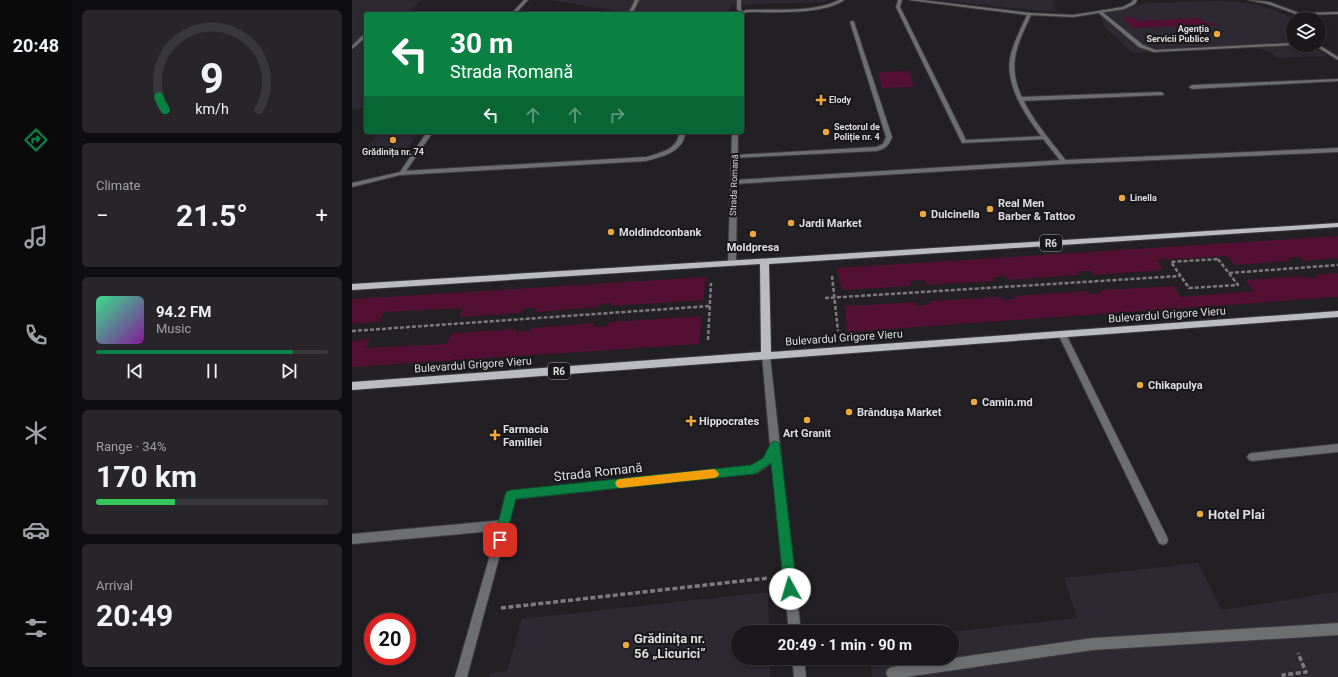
<!DOCTYPE html>
<meta charset="utf-8">
<style>
:root{--surface:#1a181c;--page:#272529;--text:#f1f3f6;--muted:#9fa0a3;--line:#38373b;--accent:#0b8043}
body{margin:0;font-family:Roboto,sans-serif;background:var(--page);color:var(--text);height:100vh;display:flex;flex-direction:column;font-size:15px;white-space:nowrap}
*{box-sizing:border-box;margin:0}
p{font-size:13px;color:var(--muted)}
.icon{flex:none;width:22px;height:22px;fill:none;stroke:currentColor;stroke-width:2;stroke-linecap:round;stroke-linejoin:round}
.map{position:relative;flex:1;overflow:hidden}
.drawer{display:flex;flex-direction:column;gap:10px;padding:10px;background:#0e0d0f;width:280px}
.drawer>*{flex:none}
.banner{position:absolute;left:12px;top:12px;width:380px;height:122px;border-radius:4px;box-shadow:0 2px 6px #0003,0 0 0 1px var(--line);background:#0b8043;color:#fff;overflow:hidden}
.tools{position:absolute;left:934px;top:12px;display:grid;gap:8px}
.tools a{display:grid;place-items:center;width:40px;height:40px;border-radius:50%;background:var(--surface);box-shadow:0 2px 6px #0003,0 0 0 1px var(--line);font-size:20px}
.speed{position:absolute;left:12px;top:613px;display:flex;gap:8px;font-size:20px;font-weight:700;text-align:center}
.speed>*{display:grid;place-content:center;width:52px;height:52px;border-radius:50%;background:var(--surface);box-shadow:0 2px 6px #0003,0 0 0 1px var(--line);line-height:1}
.speed .limit{border:6px solid #d22;background:#fff;color:#111}
.pin{position:absolute;display:grid;place-items:center;width:34px;height:34px;color:#fff;margin:-17px;border-radius:8px;box-shadow:0 2px 6px #0006}
.me{position:absolute;width:44px;margin:-22px;rotate:354deg;stroke-linejoin:round;filter:drop-shadow(0 0 3px #0008)}
.turn{display:flex;align-items:center;gap:14px;height:84px;padding:0 20px;font-size:18px}
.turn .icon{width:52px;height:52px;stroke-width:2.5}
.turn b{display:block;font-size:28px;line-height:34px}
.lanes{display:flex;align-items:center;height:38px;padding:0 20px;background:#0003;justify-content:center;gap:20px;direction:ltr}
.lanes .off{opacity:.35}
.big{font-size:30px;font-weight:700;line-height:1.1}
.drawer .card{flex:1;display:flex;flex-direction:column;justify-content:center;gap:6px;min-width:0;padding:0 14px;border-radius:6px;background:var(--page)}
.drawer .dial{align-items:center;gap:0}
.dial svg{height:104px;overflow:visible;fill:none;stroke:var(--line);stroke-width:7;stroke-linecap:round;text-anchor:middle}
.dial text{fill:var(--text);stroke:none}
.song{display:flex;align-items:center;gap:12px}
.cover{width:48px;height:48px;border-radius:6px;background:linear-gradient(135deg,hsl(150 70% 55%),hsl(290 70% 35%))}
.played{height:4px;border-radius:2px;background:linear-gradient(90deg,var(--accent) 85%,var(--line) 85%)}
.keys{display:flex;justify-content:space-around;direction:ltr}
.heat{display:flex;justify-content:space-between;align-items:center;font-size:22px;direction:ltr}
.charge{height:6px;border-radius:3px;background:linear-gradient(90deg,#34c759 34%,var(--line) 0)}
.trip{position:absolute;left:379px;top:625px;width:228px;height:40px;border-radius:20px;background:var(--surface);box-shadow:0 2px 6px #0003,0 0 0 1px var(--line);font-weight:700;line-height:40px;text-align:center}
main{display:flex;flex:1;min-height:0}
.tab-bar{display:flex;flex-direction:column;width:72px;justify-content:space-around;align-items:center;background:#0a0a0b;color:var(--muted)}
.tab-bar .icon{width:28px;height:28px}
.tab-bar .active{color:var(--accent)}
.tab-bar b{font-size:18px;color:var(--text)}
.map>svg:first-child{display:block}
.built{fill:#2c2933}
.green{fill:#531033}
.lines{fill:none;stroke-linecap:round;stroke-linejoin:round}
.lane-casing{stroke:#3c3a3f;stroke-width:2}
.street-casing{stroke:#3c3a3f;stroke-width:2}
.primary-casing{stroke:#3c3a3f;stroke-width:2}
.path-far1{stroke:#7d7b7f;stroke-width:2.5;stroke-dasharray:4 2;stroke-linecap:butt}
.path{stroke:#7d7b7f;stroke-width:3.5;stroke-dasharray:5 2.5;stroke-linecap:butt}
.lane{fill:#6d6e70;fill-rule:evenodd}
.street{fill:#6d6e70;fill-rule:evenodd}
.primary{fill:#babcc1;fill-rule:evenodd}
.route{fill:#0b8043;stroke:#07532c}
.slow{fill:#f59e0b}
.poi-dot{fill:#eda83c;stroke:#18171b;stroke-width:1.5}
.labels{text-anchor:middle;dominant-baseline:central;stroke-width:4;stroke-linejoin:round;paint-order:stroke}
.far-poi-label{font-size:9px;font-weight:bold;fill:#dedde0;stroke:#18171b;text-anchor:start}
.far-street-label{font-size:9px;fill:#dedde0;stroke:#18171b}
.shield{fill:#18171b;stroke:#a3a2a5;stroke-width:1}
.shield-label{font-size:10px;font-weight:bold;fill:#dedde0}
.poi-label{font-size:11px;font-weight:bold;fill:#dedde0;stroke:#18171b;text-anchor:start}
.street-label{font-size:11px;fill:#dedde0;stroke:#18171b}
.near-street-label{font-size:13px;fill:#dedde0;stroke:#18171b}
.near-poi-label{font-size:13px;font-weight:bold;fill:#dedde0;stroke:#18171b;text-anchor:start}
</style>
<main>
<nav class="tab-bar">
<b>20:48</b>
<svg class="icon active" aria-label="directions" viewBox="0 0 24 24"><path d="M12 3l9 9-9 9-9-9zM9 14v-3h6M13 9l2 2-2 2"/></svg>
<svg class="icon" aria-label="music" viewBox="0 0 24 24"><path d="M9 18V5l10-2v13"/><circle cx="6" cy="18" r="3"/><circle cx="16" cy="16" r="3"/></svg>
<svg class="icon" aria-label="phone" viewBox="0 0 24 24"><path d="M5 4h4l2 5-3 2q2 4 5 5l2-3 5 2v4C11 20 4 13 5 4z"/></svg>
<svg class="icon" aria-label="climate" viewBox="0 0 24 24"><path d="M12 3v18M4 7l16 10M4 17L20 7"/></svg>
<svg class="icon" aria-label="car" viewBox="0 0 24 24"><path d="M5 17H2v-5l4-1 3-4h7l3 4 3 1v5h-3M9 17h6M6 11h13"/><circle cx="7" cy="17" r="2"/><circle cx="17" cy="17" r="2"/></svg>
<svg class="icon" aria-label="filters" viewBox="0 0 24 24"><path d="M4 7h16M4 17h16"/><circle cx="9" cy="7" r="2"/><circle cx="15" cy="17" r="2"/></svg>
</nav>
<section class="drawer">
<div class="card dial"><svg viewBox="0 0 100 80">
<path d="M14 69A42 42 0 1 1 86 69"/>
<path d="M14 69A42 42 0 0 1 9 59" stroke="#0b8043"/>
<text x="50" y="56" font-size="32" font-weight="700">9</text>
<text x="50" y="72" font-size="11">km/h</text>
</svg></div>
<div class="card"><p>Climate</p>
<div class="heat"><a>−</a><b class="big">21.5°</b><a>+</a></div>
</div>
<div class="card">
<div class="song"><i class="cover"></i><div><b>94.2 FM</b><p>Music</p></div></div>
<div class="played"></div>
<div class="keys"><svg class="icon" aria-label="previous" viewBox="0 0 24 24"><path d="M18 5L8 12l10 7zM5 5v14"/></svg><svg class="icon" aria-label="pause" viewBox="0 0 24 24"><path d="M8 5v14M16 5v14"/></svg><svg class="icon" aria-label="next" viewBox="0 0 24 24"><path d="M6 5l10 7-10 7zM19 5v14"/></svg></div>
</div>
<div class="card"><p>Range · 34%</p><b class="big">170 km</b><div class="charge"></div></div>
<div class="card"><p>Arrival</p><b class="big">20:49</b></div>
</section>
<div class="map">
<svg width="986" height="677" viewBox="0 0 986 677">
<rect width="100%" height="100%" fill="#222025"/>
<!-- built -->
<path class="built" d="M 0,0 L 69,0 L 55,14 L 14,14 L 14,108 L 0,109 Z
M 197,0 L 477,0 L 472,2 L 379,5 L 376,13 L 377,14 L 272,14 L 273,12 Z
M 587,0 L 702,0 L 705,12 L 651,7 Z
M 873,1 L 904,4 L 928,12 L 941,20 L 941,45 L 962,45 L 960,46 L 975,56 L 927,58 L 915,51 L 902,48 L 781,53 L 753,28 L 748,15 L 795,3 Z
M 27,132 L 67,132 L 56,147 L 12,150 Z
M 846,563 L 870,610 L 986,592 L 986,677 L 520,677 L 518,658 L 600,658 L 600,632 L 598,632 L 725,618 L 712,578 Z
M 416,592 L 417,632 L 386,632 L 386,658 L 418,658 L 418,677 L 138,677 L 139,673 L 155,671 L 170,619 Z"/>
<!-- green -->
<path class="green" d="M 776,17 L 783,18 L 786,21 L 846,18 C 856,26 860,20 866,25 L 781,28 L 771,18 Z
M 557,71 L 562,87 L 530,88 L 526,72 Z
M 986,236 L 986,258 L 951,261 L 947,257 L 935,258 L 938,261 L 882,265 L 875,256 L 805,260 L 811,270 L 741,275 L 739,271 L 726,271 L 727,275 L 656,280 L 654,276 L 641,277 L 643,281 L 574,285 L 572,280 L 558,281 L 559,286 L 490,290 L 485,268 Z
M 986,273 L 986,297 L 495,332 L 493,306 L 563,302 L 565,306 L 578,304 L 577,301 L 649,297 L 650,300 L 663,299 L 662,296 L 735,291 L 737,294 L 750,293 L 749,290 L 822,286 L 829,297 L 902,291 L 893,280 L 951,276 L 953,278 L 965,278 L 963,275 Z
M 353,277 L 352,300 L 259,306 L 260,303 L 247,304 L 246,307 L 184,312 L 184,308 L 170,309 L 169,313 L 107,317 L 111,308 L 32,312 L 27,322 L 0,324 L 0,299 Z
M 350,316 L 347,344 L 0,367 L 0,341 L 18,339 L 13,348 L 95,344 L 100,333 L 164,329 L 164,332 L 178,331 L 179,328 L 242,323 L 242,327 L 256,326 L 257,322 Z"/>
<g class="lines">
<defs>
<path id="lane" d="M 283,0 L 287,0 L 280,14 L 276,14 Z
M 385,0 L 389,0 L 389,9 L 391,13 L 389,13 L 385,9 Z
M 546,0 L 550,0 L 548,7 L 614,140 L 693,136 L 695,137 L 695,139 L 610,143 L 544,7 Z
M 896,0 L 917,2 L 947,13 L 986,12 L 986,14 L 947,15 L 916,4 Z
M 747,11 L 749,11 L 791,45 L 803,50 L 941,43 L 941,45 L 942,45 L 802,52 L 787,47 L 747,13 Z
M 500,21 L 502,22 L 540,137 C 537,146 533,149 524,151 L 381,158 L 380,157 L 383,155 L 524,147 L 531,144 L 534,137 L 498,22 Z
M 12,34 L 14,34 L 14,37 L 0,49 L 0,46 Z
M 962,45 L 967,45 L 986,57 L 986,60 Z
M 986,79 L 986,81 L 840,89 L 837,87 L 840,85 Z
M 809,92 L 812,94 L 811,95 L 668,101 L 665,99 L 668,97 Z
M 327,132 L 333,132 L 333,133 C 332,152 309,157 294,161 L 50,175 L 47,173 L 50,171 L 294,157 C 308,153 327,149 327,132 Z
M 986,148 L 986,152 L 712,164 L 382,184 L 379,182 L 382,180 L 712,160 Z
M 710,331 L 714,334 L 815,537 L 816,540 L 815,543 L 811,545 L 807,543 L 706,334 Z
M 423,442 L 426,443 L 428,446 L 449,632 L 437,632 L 418,446 L 420,443 Z
M 986,444 L 986,452 L 900,461 L 897,460 L 895,457 L 897,454 L 900,453 Z
M 152,520 L 156,522 L 157,525 L 156,528 L 152,530 L 0,544 L 0,534 Z
M 986,623 L 986,635 L 741,650 L 554,677 L 536,677 L 534,673 L 536,669 L 540,667 L 741,638 Z
M 440,658 L 452,658 L 454,677 L 442,677 Z"/>
<path id="street" d="M 172,0 L 176,0 L 163,14 L 159,14 Z
M 487,0 L 492,0 C 472,15 420,12 395,12 L 390,14 L 385,14 L 394,10 C 422,9 462,13 487,0 Z
M 557,0 L 569,0 L 678,13 L 721,15 L 771,7 L 780,2 L 781,0 L 785,0 L 783,4 L 772,9 L 721,17 L 679,15 C 673,29 665,43 663,58 C 657,96 694,134 715,162 L 712,164 L 710,163 C 689,136 652,95 658,58 C 661,43 669,29 675,15 Z
M 75,132 L 81,132 L 52,174 L 0,187 L 0,183 L 48,172 Z
M 380,132 L 386,132 L 384,263 L 380,265 L 376,263 Z
M 414,353 L 418,356 L 428,446 L 418,464 L 405,473 L 163,499 L 115,677 L 103,677 L 156,492 L 400,466 L 412,458 L 418,446 L 410,356 Z"/>
<path id="primary" d="M 986,223 L 986,227 L 417,264 L 419,352 L 986,311 L 986,317 L 0,390 L 0,382 L 409,352 L 408,264 L 0,290 L 0,284 Z"/>
</defs>
<!-- lane casing -->
<use href="#lane" class="lane-casing"/>
<!-- street casing -->
<use href="#street" class="street-casing"/>
<!-- primary casing -->
<use href="#primary" class="primary-casing"/>
<!-- path-far1 -->
<path class="path-far1" d="M 866,259 L 886,285 L 837,288 L 819,262 Z
M 877,273 L 986,265
M 480,276 L 486,331
M 473,298 L 828,276
M 0,331 L 358,306
M 356,340 L 359,283"/>
<!-- path -->
<path class="path" d="M 149,608 L 416,578
M 932,677 L 931,675 L 954,672 L 946,653"/>
<!-- lane -->
<use href="#lane" class="lane"/>
<!-- street -->
<use href="#street" class="street"/>
<!-- primary -->
<use href="#primary" class="primary"/>
</g>
<!-- route -->
<path class="route" d="M 423,441 L 427,443 L 428,446 L 445,589 L 443,594 L 438,595 L 434,594 L 432,589 L 419,463 L 402,474 L 164,499 L 152,543 L 148,545 L 144,543 L 142,540 L 153,495 L 155,491 L 159,490 L 399,465 L 411,458 L 419,443 Z"/>
<!-- slow -->
<path class="slow" d="M 362,469 L 365,471 L 367,474 L 365,477 L 362,478 L 268,488 L 265,487 L 263,483 L 265,480 L 268,479 Z"/>
<!-- markers -->
<g class="poi-dot">
<circle cx="865" cy="34" r="4"/>
<path d="M467 94h4v4h4v4h-4v4h-4v-4h-4v-4h4z"/>
<circle cx="474" cy="132" r="4"/>
<circle cx="41" cy="140" r="4"/>
<circle cx="770" cy="198" r="4"/>
<circle cx="638" cy="209" r="4"/>
<circle cx="571" cy="214" r="4"/>
<circle cx="439" cy="223" r="4"/>
<circle cx="259" cy="232" r="4"/>
<circle cx="401" cy="234" r="4"/>
<circle cx="788" cy="385" r="4"/>
<circle cx="622" cy="402" r="4"/>
<circle cx="497" cy="412" r="4"/>
<circle cx="455" cy="420" r="4"/>
<path d="M337 415h4v4h4v4h-4v4h-4v-4h-4v-4h4z"/>
<path d="M141 429h4v4h4v4h-4v4h-4v-4h-4v-4h4z"/>
<circle cx="848" cy="514" r="4"/>
<circle cx="274" cy="645" r="4"/>
</g>
<g class="labels">
<!-- far-poi labels -->
<g class="far-poi-label">
<text x="857" y="29" text-anchor="end">Agenția<tspan x="857" dy="10">Servicii Publice</tspan></text>
<text x="477" y="100">Elody</text>
<text x="482" y="127">Sectorul de<tspan x="482" dy="10">Poliție nr. 4</tspan></text>
<text x="41" y="152" text-anchor="middle">Grădinița nr. 74</text>
<text x="778" y="198">Linella</text>
</g>
<!-- far-street labels -->
<g class="far-street-label">
<text transform="translate(382 185) rotate(-88)">Strada Romană</text>
</g>
<!-- shield labels -->
<g class="shield">
<rect x="688" y="235" width="22" height="16" rx="3"/>
<rect x="196" y="363" width="22" height="16" rx="3"/>
</g>
<g class="shield-label">
<text x="699" y="243">R6</text>
<text x="207" y="371">R6</text>
</g>
<!-- poi labels -->
<g class="poi-label">
<text x="646" y="203">Real Men<tspan x="646" dy="13">Barber &amp; Tattoo</tspan></text>
<text x="579" y="214">Dulcinella</text>
<text x="447" y="223">Jardi Market</text>
<text x="267" y="232">Moldindconbank</text>
<text x="401" y="247" text-anchor="middle">Moldpresa</text>
<text x="796" y="385">Chikapulya</text>
<text x="630" y="402">Camin.md</text>
<text x="505" y="412">Brândușa Market</text>
<text x="347" y="421">Hippocrates</text>
<text x="151" y="429">Farmacia<tspan x="151" dy="13">Familiei</tspan></text>
<text x="455" y="433" text-anchor="middle">Art Granit</text>
</g>
<!-- street labels -->
<g class="street-label">
<text transform="translate(815 315) rotate(-4)">Bulevardul Grigore Vieru</text>
<text transform="translate(492 338) rotate(-4)">Bulevardul Grigore Vieru</text>
<text transform="translate(121 365) rotate(-4)">Bulevardul Grigore Vieru</text>
</g>
<!-- near-street labels -->
<g class="near-street-label">
<text transform="translate(246 472) rotate(-6)">Strada Romană</text>
</g>
<!-- near-poi labels -->
<g class="near-poi-label">
<text x="856" y="514">Hotel Plai</text>
<text x="282" y="638">Grădinița nr.<tspan x="282" dy="15">56 „Licurici”</tspan></text>
</g>
</g>
</svg>
<div class="tools">
<a><svg class="icon" aria-label="layers" viewBox="0 0 24 24"><path d="M12 4l9 5-9 5-9-5zM3 14l9 5 9-5"/></svg></a>
</div>
<div class="speed"><div class="limit">20</div></div>
<div class="pin" style="left:148px;top:540px;background:#d93025"><svg class="icon" aria-label="arrive" viewBox="0 0 24 24"><path d="M6 21V4h12l-3 4 3 4H6"/></svg></div>
<svg class="me" style="left:438px;top:589px" viewBox="-20 -20 40 40"><circle r="19" fill="#fff"/><path d="M0-13L10 11 0 6-10 11z" fill="#0b8043"/></svg>
<div class="trip">20:49 · 1 min · 90 m</div>
<div class="banner">
<div class="turn"><svg class="icon" aria-label="left" viewBox="0 0 24 24"><path d="M17 20v-9H6M10 6l-5 5 5 5"/></svg><div><b>30 m</b>Strada Romană</div></div>
<div class="lanes"><svg class="icon" aria-label="left" viewBox="0 0 24 24"><path d="M17 20v-9H6M10 6l-5 5 5 5"/></svg><svg class="icon off" aria-label="ahead" viewBox="0 0 24 24"><path d="M12 20V5M6 11l6-6 6 6"/></svg><svg class="icon off" aria-label="ahead" viewBox="0 0 24 24"><path d="M12 20V5M6 11l6-6 6 6"/></svg><svg class="icon off" aria-label="right" viewBox="0 0 24 24"><path d="M7 20v-9h11M14 6l5 5-5 5"/></svg></div>
</div>
</div>
</main>
